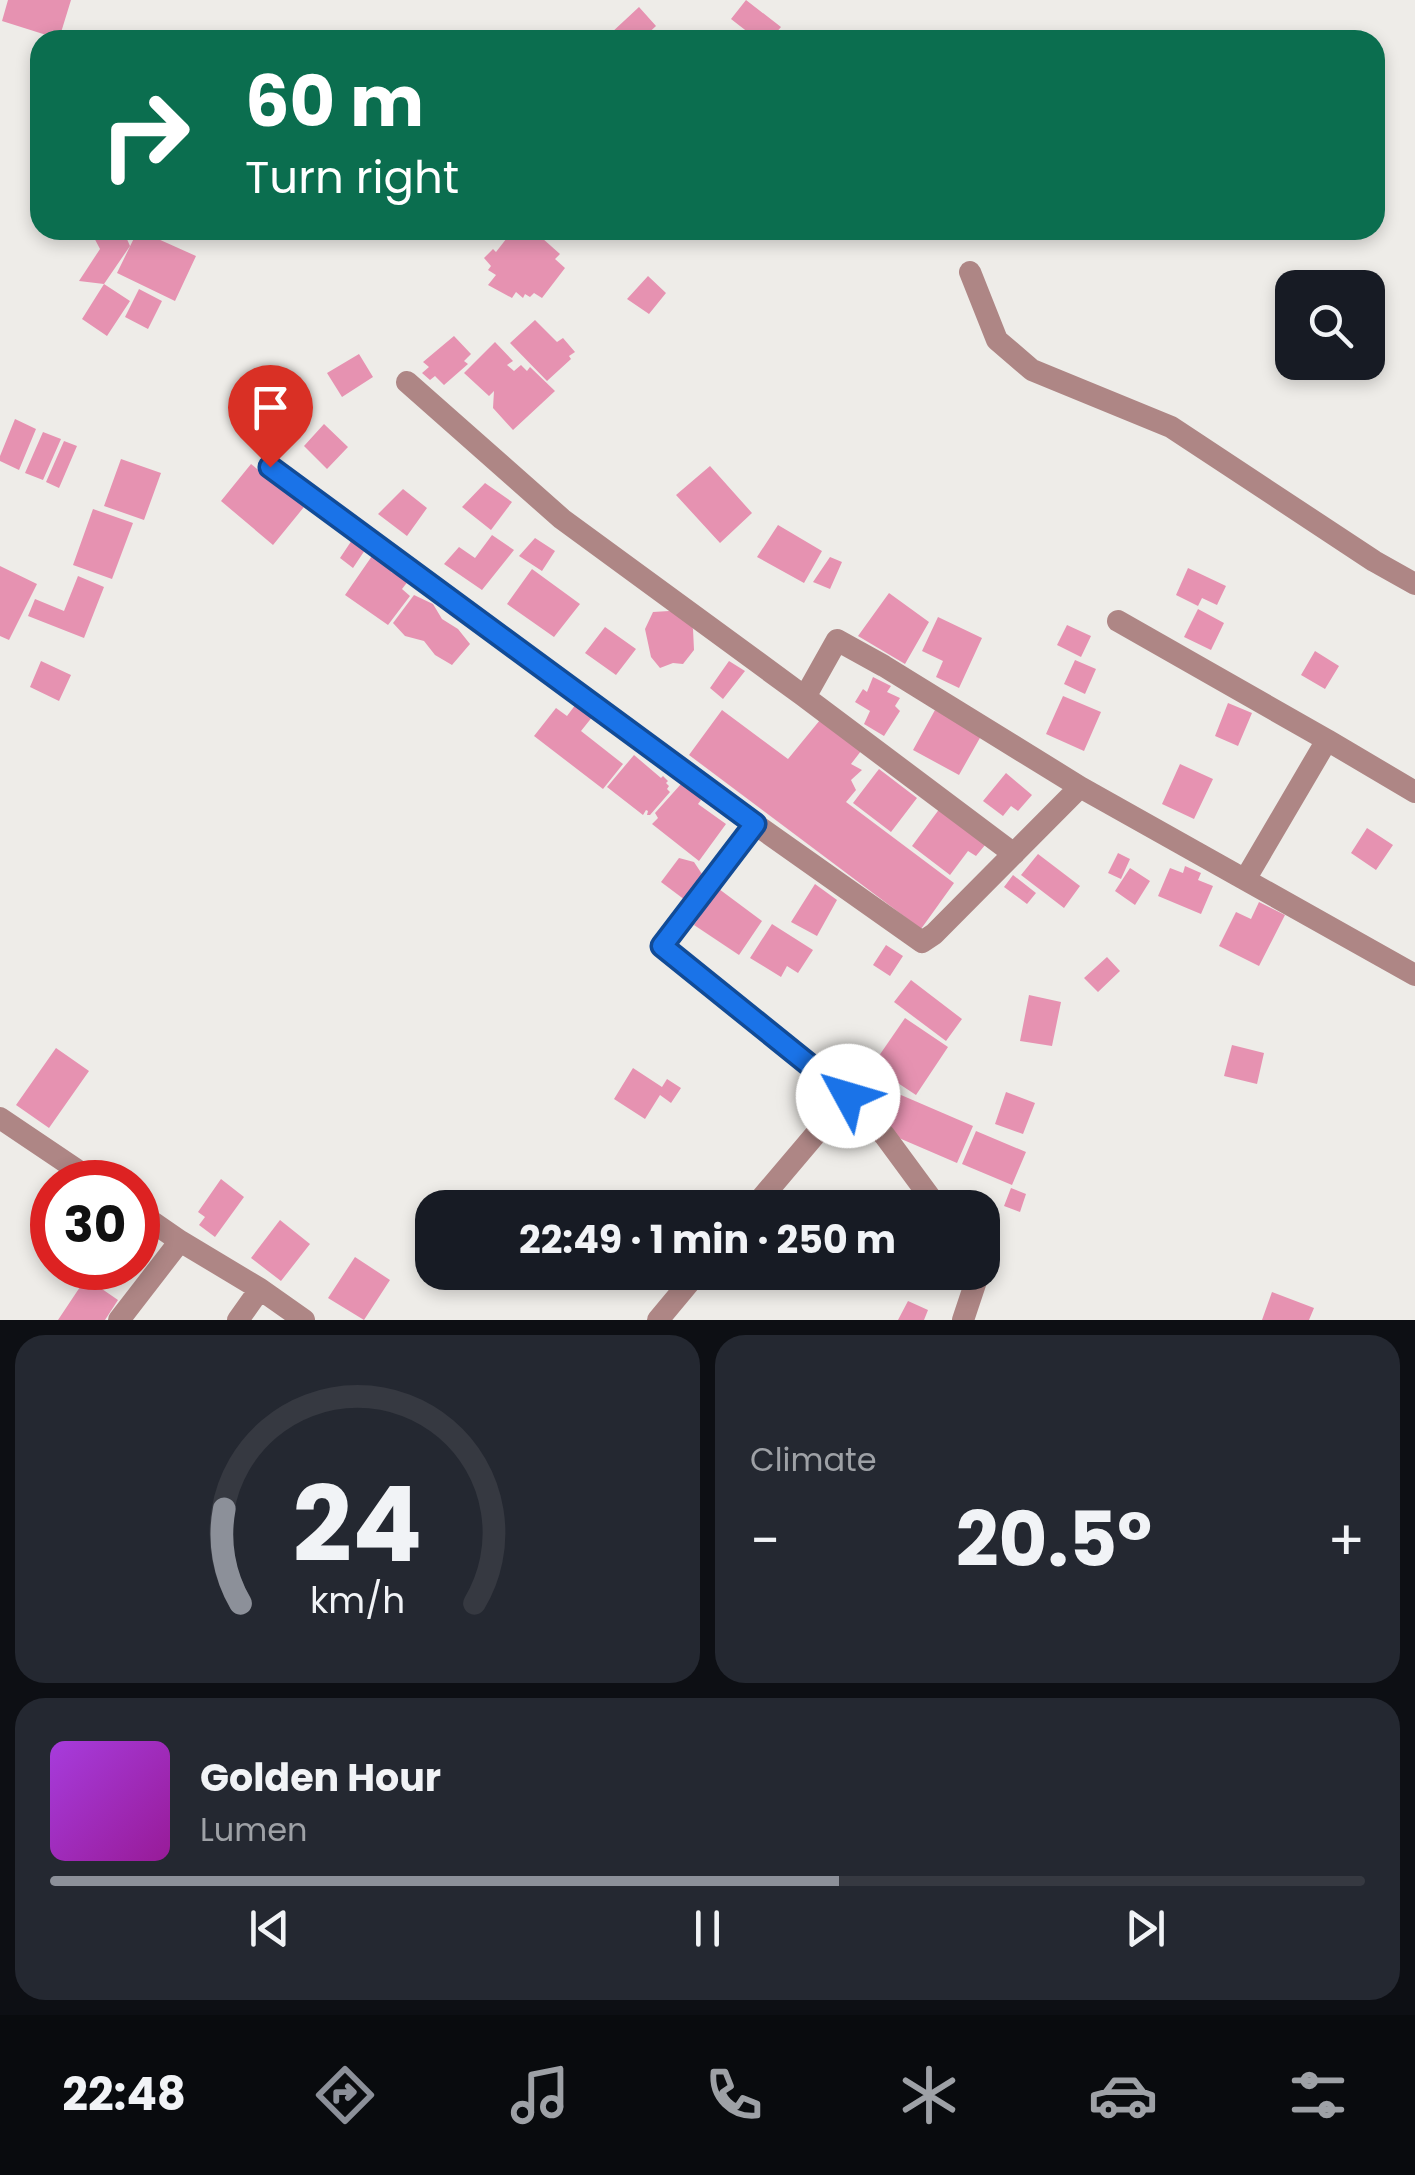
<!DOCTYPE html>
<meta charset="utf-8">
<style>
:root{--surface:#171b24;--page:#242831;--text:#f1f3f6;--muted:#9ea1a6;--line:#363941;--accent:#8c9099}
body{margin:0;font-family:Poppins,sans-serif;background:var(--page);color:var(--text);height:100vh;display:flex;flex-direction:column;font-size:38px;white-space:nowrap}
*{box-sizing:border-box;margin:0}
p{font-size:32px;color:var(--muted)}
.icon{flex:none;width:55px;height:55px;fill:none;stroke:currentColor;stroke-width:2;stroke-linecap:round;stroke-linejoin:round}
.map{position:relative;height:1320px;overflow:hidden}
.panel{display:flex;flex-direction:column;gap:15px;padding:15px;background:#0d0f14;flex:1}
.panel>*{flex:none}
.hud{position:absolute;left:30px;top:30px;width:1355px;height:210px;border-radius:30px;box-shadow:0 5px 15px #0003;background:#0b6e4f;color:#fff;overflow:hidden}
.fabs{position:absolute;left:1275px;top:270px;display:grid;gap:20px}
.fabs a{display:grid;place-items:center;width:110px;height:110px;border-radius:20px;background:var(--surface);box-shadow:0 5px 15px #0003;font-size:50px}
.speed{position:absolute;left:30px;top:1160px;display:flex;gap:20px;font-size:50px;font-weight:700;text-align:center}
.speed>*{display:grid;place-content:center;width:130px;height:130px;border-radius:50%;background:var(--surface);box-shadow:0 5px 15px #0003;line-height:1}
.speed .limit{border:15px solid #d22;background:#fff;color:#111}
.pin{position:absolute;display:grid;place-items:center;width:85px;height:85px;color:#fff;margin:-102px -42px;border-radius:50% 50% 50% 0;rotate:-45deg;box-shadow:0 0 10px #0007}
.pin .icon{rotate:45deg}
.me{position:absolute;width:110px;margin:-55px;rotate:309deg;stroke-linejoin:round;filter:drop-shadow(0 0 8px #0008)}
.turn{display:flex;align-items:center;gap:35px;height:210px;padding:0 50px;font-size:45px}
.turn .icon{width:130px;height:130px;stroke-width:2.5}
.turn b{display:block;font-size:70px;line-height:85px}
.big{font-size:75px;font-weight:700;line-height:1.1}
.panel .card{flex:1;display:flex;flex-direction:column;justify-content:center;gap:15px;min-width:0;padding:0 35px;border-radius:30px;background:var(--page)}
.panel .dial{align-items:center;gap:0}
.dial svg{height:260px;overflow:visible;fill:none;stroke:var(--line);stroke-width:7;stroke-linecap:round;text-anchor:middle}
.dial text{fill:var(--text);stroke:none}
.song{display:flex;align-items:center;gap:30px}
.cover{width:120px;height:120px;border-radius:15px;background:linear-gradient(135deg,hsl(280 70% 55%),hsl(300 70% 35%))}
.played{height:10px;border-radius:5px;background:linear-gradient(90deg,var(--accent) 60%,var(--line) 60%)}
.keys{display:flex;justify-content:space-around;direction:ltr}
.heat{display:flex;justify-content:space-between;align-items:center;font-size:55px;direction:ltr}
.panel .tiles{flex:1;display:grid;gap:15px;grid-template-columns:1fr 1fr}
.card:last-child{grid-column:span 2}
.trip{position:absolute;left:415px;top:1190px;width:585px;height:100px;border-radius:30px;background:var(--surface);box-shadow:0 5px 15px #0003;font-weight:700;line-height:100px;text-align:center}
.tabs{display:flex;height:160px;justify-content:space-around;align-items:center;background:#090b0e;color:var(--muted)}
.tabs .icon{width:70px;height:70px}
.tabs .active{color:var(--accent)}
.tabs b{font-size:45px;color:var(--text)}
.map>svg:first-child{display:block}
.building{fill:#e692b1}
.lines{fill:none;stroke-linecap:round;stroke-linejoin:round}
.minor{stroke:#ae8685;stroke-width:22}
.route-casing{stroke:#114b97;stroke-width:25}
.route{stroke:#1a73e8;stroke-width:18}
</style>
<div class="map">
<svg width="1415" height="1320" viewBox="0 0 1415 1320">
<rect width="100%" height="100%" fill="#eeece8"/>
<!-- building -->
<path class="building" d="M 8,0 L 71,0 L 59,39 L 2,21 Z
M 746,0 L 781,27 L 775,34 L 782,40 L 758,40 L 731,19 Z
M 639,7 L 656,26 L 641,40 L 616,40 L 610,34 Z
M 90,230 L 123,230 L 130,246 L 104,284 L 79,281 L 100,249 Z
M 138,230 L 196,256 L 175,301 L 117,273 Z
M 513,230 L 533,230 L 560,254 L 555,259 L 565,268 L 542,298 L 534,293 L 530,297 L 525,294 L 523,298 L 516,292 L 512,298 L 488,285 L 496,275 L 488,270 L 491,266 L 484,258 L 493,249 L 496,252 Z
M 648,276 L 666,293 L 649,314 L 627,299 Z
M 104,284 L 130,301 L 107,336 L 82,319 Z
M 139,289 L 162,301 L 148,329 L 125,317 Z
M 535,320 L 557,342 L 563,338 L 575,352 L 569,356 L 571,359 L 547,381 L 510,343 Z
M 454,336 L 471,354 L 464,361 L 468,364 L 444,385 L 435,376 L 430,380 L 422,373 L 429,367 L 423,362 Z
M 495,342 L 513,361 L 507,365 L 514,371 L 521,365 L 527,371 L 530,367 L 555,391 L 513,430 L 493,408 L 494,391 L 489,396 L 464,373 Z
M 359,354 L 373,377 L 342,397 L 327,373 Z
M 15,419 L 36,429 L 19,470 L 0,461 L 0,456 Z
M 324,424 L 348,447 L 327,469 L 304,446 Z
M 43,432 L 61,439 L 43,480 L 25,473 Z
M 64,441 L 77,446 L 59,488 L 46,482 Z
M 121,459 L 161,473 L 144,520 L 104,506 Z
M 251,464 L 304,507 L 273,545 L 221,501 Z
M 710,466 L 752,513 L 720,543 L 676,495 Z
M 485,483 L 512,502 L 491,530 L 462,507 Z
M 403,489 L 427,508 L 407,536 L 378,514 Z
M 93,509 L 133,523 L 112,579 L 73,565 Z
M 778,525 L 822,551 L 804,583 L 757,557 Z
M 492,535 L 514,550 L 482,590 L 444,564 L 459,547 L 475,558 Z
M 535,538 L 555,551 L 542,571 L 519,556 Z
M 352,540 L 367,547 L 353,568 L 340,558 Z
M 372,556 L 395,568 L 391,572 L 409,580 L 402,589 L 410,596 L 388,625 L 345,595 Z
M 830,557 L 842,562 L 830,589 L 813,582 Z
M 0,566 L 37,584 L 9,640 L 0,636 Z
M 1188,568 L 1226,586 L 1217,605 L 1202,598 L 1198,606 L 1176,595 Z
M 532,569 L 580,604 L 554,637 L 507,604 Z
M 78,576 L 104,587 L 84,638 L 28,616 L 35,599 L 64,611 Z
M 889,593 L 929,622 L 905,664 L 858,636 Z
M 414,595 L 433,604 L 442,619 L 458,629 L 470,644 L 452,665 L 435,655 L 424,641 L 405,636 L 393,623 Z
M 1198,609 L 1224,623 L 1211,650 L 1184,637 Z
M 669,611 L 685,612 L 693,629 L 694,650 L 683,664 L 673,663 L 660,668 L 651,657 L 645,629 L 653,612 Z
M 938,617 L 982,638 L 959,688 L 936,677 L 943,661 L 922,651 Z
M 1067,625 L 1091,636 L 1081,657 L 1057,645 Z
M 605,627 L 636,649 L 616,675 L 585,653 Z
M 1315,651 L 1339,666 L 1325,689 L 1301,675 Z
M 1075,660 L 1096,669 L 1085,694 L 1064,684 Z
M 41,661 L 71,675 L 59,701 L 30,687 Z
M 729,661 L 745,671 L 723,699 L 710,688 Z
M 873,677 L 891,686 L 887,692 L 900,698 L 895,706 L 900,711 L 884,736 L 864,724 L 870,711 L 855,702 L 863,689 L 867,692 Z
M 1063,696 L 1101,712 L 1084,751 L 1046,734 Z
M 1228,703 L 1252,713 L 1238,746 L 1215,736 Z
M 576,704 L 593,716 L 581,731 L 623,764 L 603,789 L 534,736 L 556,708 L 567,716 Z
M 722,710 L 788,759 L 820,720 L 861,751 L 851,764 L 862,770 L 851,780 L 856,790 L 846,802 L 954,883 L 921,929 L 689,755 Z
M 935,710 L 981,736 L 959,775 L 913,750 Z
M 634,755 L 661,778 L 663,776 L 668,781 L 666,783 L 669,786 L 667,789 L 670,792 L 650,815 L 647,815 L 648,811 L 646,810 L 643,815 L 607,787 Z
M 1180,764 L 1213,779 L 1194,819 L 1162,804 Z
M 879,769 L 917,798 L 891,832 L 853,803 Z
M 1006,773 L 1032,795 L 1018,811 L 1011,806 L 1003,816 L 983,801 Z
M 681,784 L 694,791 L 701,800 L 698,804 L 726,824 L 699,861 L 652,824 L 658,818 L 655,813 Z
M 943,804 L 990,839 L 976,856 L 968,851 L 950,875 L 912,846 Z
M 1367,828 L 1393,845 L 1376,870 L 1351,853 Z
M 1118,853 L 1130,859 L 1121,879 L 1108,873 Z
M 1038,854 L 1080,886 L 1064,908 L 1021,875 Z
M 679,858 L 694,862 L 704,877 L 685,900 L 661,882 Z
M 1185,866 L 1201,873 L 1198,880 L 1213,886 L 1201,914 L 1158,896 L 1170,868 L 1183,873 Z
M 1130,868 L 1150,881 L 1135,905 L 1115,891 Z
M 1013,875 L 1036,893 L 1027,904 L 1004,887 Z
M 815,884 L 837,900 L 817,936 L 791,922 Z
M 719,889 L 762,921 L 739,955 L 694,925 Z
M 1259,902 L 1285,915 L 1259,966 L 1219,946 L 1236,912 L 1251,919 Z
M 772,924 L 813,950 L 798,973 L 787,966 L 781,977 L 750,958 Z
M 886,945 L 903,956 L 890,976 L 873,965 Z
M 1107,957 L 1120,971 L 1098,992 L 1084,978 Z
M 911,980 L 962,1019 L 946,1041 L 894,1002 Z
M 1029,995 L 1061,1002 L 1052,1046 L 1020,1041 Z
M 905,1018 L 948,1047 L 916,1095 L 872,1066 Z
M 1232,1045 L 1264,1053 L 1257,1084 L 1224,1076 Z
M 56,1048 L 89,1071 L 49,1128 L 16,1105 Z
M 633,1068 L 662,1087 L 667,1079 L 681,1088 L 671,1103 L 660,1095 L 645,1119 L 614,1099 Z
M 1006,1092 L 1035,1103 L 1023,1134 L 995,1124 Z
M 901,1095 L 973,1126 L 957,1163 L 885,1132 Z
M 976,1131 L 1026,1152 L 1012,1185 L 962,1164 Z
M 221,1179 L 244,1197 L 215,1237 L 199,1225 L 205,1217 L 198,1212 Z
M 1011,1188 L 1026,1194 L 1020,1212 L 1004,1206 Z
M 280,1220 L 310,1244 L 281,1281 L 251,1258 Z
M 355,1257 L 390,1280 L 364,1320 L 328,1298 Z
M 96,1268 L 133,1268 L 121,1285 Z
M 86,1278 L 118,1300 L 105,1320 L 58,1320 Z
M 1272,1292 L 1314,1308 L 1309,1320 L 1262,1320 Z
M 908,1301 L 928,1310 L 924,1320 L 898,1320 Z"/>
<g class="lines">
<!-- minor -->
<path class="minor" d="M 970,272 L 997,340 L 1032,370 L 1171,427 L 1374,561 L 1415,584
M 407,382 L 562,519 L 805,697 L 837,640 L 884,666 L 1080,787
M 270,467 L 755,824 L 922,942 L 934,934 L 1080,787 L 1415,975
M 1118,621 L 1327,740 L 1246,878
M 805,697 L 1014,854
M 1327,740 L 1415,792
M 755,824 L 662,946 L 848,1096 L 885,1136 L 938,1208
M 0,1118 L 95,1182
M 753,1208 L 848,1096
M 138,1212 L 180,1241
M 119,1320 L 180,1241 L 260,1289 L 304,1320
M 238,1320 L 260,1289
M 658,1320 L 698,1272
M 963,1320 L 979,1272"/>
</g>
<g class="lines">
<defs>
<path id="route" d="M 270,467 L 755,824 L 662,946 L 848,1096"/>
</defs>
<!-- route casing -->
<use href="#route" class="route-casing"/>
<!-- route -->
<use href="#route" class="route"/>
</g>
</svg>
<div class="fabs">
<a><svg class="icon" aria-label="search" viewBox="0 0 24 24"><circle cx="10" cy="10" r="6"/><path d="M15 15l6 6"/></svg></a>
</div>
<div class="speed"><div class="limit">30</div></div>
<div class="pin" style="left:270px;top:467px;background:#d93025"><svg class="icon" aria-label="arrive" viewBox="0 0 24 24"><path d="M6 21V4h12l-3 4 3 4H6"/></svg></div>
<svg class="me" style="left:848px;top:1096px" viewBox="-20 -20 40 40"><circle r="19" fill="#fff"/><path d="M0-13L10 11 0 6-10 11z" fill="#1a73e8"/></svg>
<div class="trip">22:49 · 1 min · 250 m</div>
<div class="hud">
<div class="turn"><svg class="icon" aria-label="right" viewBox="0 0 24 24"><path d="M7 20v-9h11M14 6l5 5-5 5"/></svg><div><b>60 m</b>Turn right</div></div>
</div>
</div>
<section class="panel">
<div class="tiles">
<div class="card dial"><svg viewBox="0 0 100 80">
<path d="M14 69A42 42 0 1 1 86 69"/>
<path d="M14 69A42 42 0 0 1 9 40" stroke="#8c9099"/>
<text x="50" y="56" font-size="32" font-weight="700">24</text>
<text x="50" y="72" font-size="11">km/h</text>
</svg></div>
<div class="card"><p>Climate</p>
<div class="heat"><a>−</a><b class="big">20.5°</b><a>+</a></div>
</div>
<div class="card">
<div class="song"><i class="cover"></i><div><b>Golden Hour</b><p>Lumen</p></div></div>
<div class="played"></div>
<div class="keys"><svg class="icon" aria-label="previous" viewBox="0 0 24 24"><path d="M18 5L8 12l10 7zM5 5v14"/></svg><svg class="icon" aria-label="pause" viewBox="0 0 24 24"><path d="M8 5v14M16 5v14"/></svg><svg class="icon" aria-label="next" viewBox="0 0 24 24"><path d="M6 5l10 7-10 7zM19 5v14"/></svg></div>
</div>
</div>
</section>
<nav class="tabs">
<b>22:48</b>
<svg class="icon active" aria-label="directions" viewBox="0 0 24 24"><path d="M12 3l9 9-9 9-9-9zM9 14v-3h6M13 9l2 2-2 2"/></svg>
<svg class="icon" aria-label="music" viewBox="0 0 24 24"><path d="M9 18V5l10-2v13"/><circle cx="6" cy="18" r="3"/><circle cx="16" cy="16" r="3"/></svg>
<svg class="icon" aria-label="phone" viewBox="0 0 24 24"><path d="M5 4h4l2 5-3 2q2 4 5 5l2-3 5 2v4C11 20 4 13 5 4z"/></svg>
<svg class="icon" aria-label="climate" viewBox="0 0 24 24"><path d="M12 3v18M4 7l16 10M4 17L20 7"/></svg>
<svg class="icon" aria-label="car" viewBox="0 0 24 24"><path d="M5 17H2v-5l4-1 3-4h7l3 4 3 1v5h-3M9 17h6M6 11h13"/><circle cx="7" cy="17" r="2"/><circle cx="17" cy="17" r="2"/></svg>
<svg class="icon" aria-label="filters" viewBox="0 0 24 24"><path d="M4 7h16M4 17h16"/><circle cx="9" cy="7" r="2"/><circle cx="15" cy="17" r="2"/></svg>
</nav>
